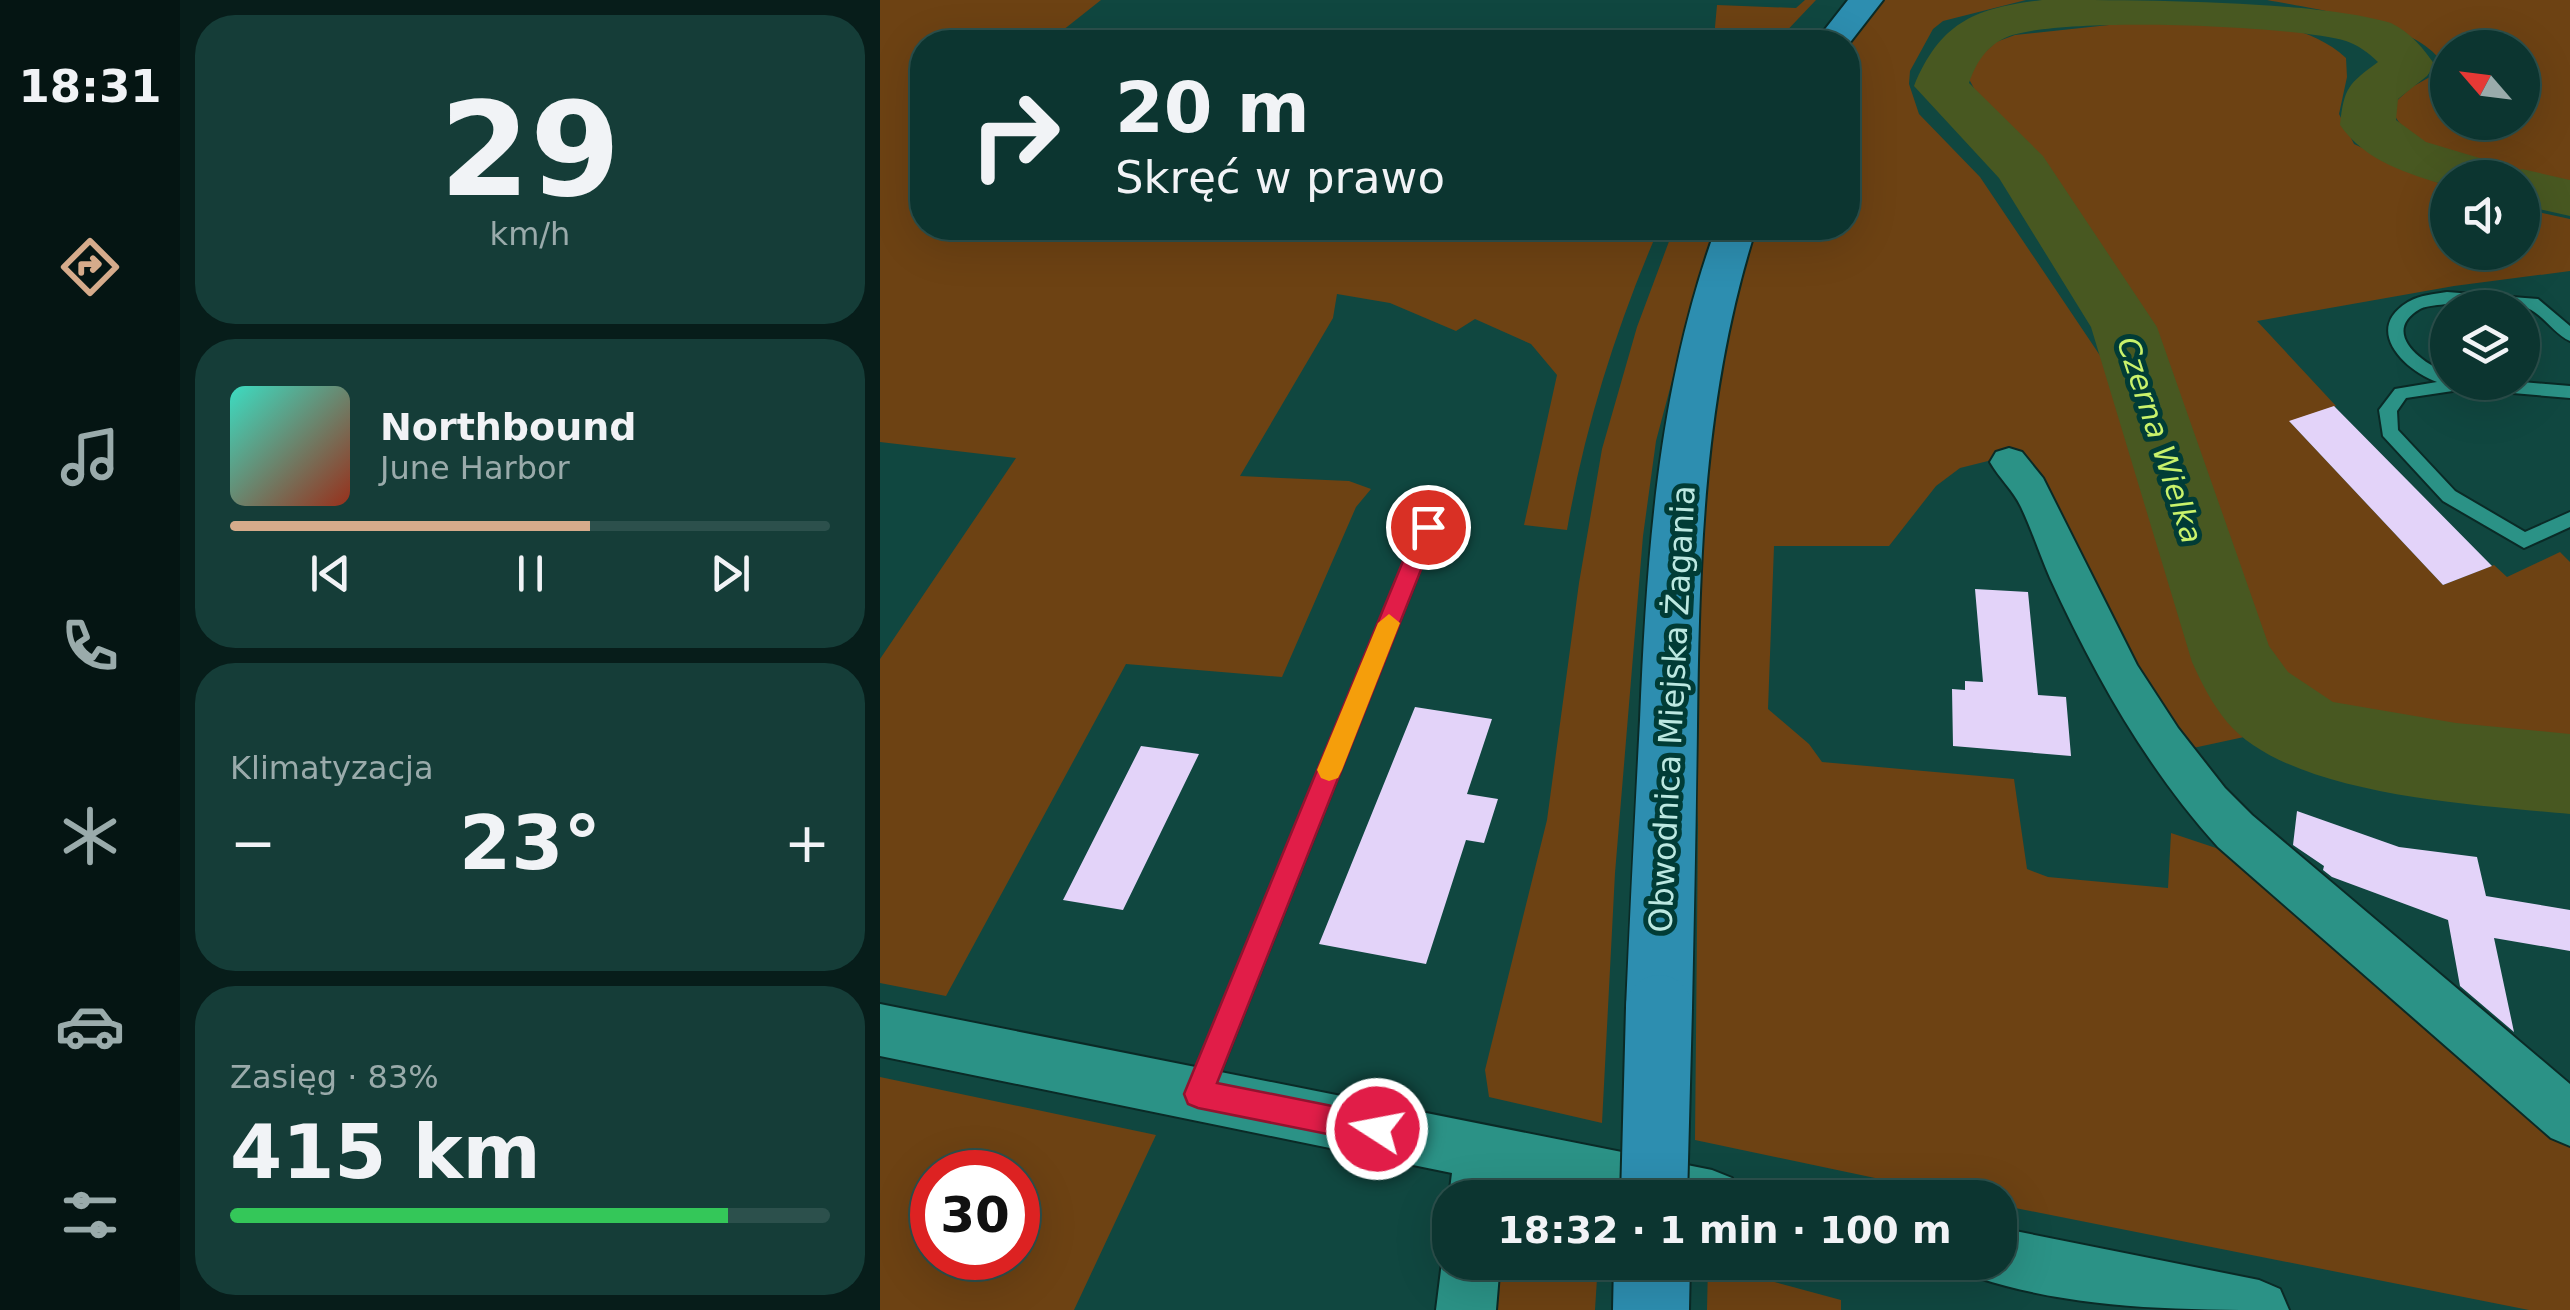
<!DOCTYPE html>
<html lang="pl">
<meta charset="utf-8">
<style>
:root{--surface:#0c3530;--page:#153d38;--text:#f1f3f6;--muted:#9aabab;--line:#2c504c;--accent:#d6ab8b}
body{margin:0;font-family:"DejaVu Sans",sans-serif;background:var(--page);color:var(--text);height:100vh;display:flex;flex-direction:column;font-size:38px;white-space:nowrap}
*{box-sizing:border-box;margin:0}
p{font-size:32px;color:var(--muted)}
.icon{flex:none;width:55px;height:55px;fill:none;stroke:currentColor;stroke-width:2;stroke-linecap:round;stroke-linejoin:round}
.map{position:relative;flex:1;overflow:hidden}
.details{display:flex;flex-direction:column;gap:15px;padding:15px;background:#071d1a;width:700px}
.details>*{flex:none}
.guide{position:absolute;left:30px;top:30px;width:950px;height:210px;border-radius:40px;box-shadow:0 10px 40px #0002,0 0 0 2px var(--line);background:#0c3530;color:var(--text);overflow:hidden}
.needle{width:65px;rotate:298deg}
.tools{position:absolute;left:1550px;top:30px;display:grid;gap:20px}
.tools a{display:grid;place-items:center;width:110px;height:110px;border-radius:50%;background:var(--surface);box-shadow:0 10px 40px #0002,0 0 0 2px var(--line);font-size:50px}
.speed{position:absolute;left:30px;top:1150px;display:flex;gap:20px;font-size:50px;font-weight:700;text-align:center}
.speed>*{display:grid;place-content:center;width:130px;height:130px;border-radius:50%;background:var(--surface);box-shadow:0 10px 40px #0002,0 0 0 2px var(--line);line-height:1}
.speed .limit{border:15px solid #d22;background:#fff;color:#111}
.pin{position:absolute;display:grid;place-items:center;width:85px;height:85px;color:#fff;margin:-42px;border:5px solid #fff;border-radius:50%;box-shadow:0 2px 10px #0007}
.me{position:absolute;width:110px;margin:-55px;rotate:281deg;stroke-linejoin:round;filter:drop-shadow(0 0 8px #0008)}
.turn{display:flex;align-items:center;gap:35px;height:210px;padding:0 40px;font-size:45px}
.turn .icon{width:130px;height:130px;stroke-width:2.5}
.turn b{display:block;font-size:70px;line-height:85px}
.big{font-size:75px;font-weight:700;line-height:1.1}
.details .tile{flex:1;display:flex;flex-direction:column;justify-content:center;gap:15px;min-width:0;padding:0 35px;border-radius:40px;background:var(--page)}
.details .dial{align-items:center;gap:0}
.dial b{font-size:130px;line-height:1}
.song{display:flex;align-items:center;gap:30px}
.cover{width:120px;height:120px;border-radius:15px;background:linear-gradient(135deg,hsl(170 70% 55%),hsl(10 70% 35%))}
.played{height:10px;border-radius:5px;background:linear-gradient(90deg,var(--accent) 60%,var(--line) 60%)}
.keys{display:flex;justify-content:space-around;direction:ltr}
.heat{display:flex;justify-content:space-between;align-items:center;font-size:55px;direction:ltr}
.charge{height:15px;border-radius:8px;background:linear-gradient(90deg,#34c759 83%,var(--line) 0)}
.trip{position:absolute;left:552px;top:1180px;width:585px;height:100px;border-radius:40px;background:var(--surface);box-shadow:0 10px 40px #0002,0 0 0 2px var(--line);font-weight:700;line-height:100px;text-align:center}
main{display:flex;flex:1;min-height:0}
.dock{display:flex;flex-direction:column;width:180px;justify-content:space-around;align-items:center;background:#051513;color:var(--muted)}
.dock .icon{width:70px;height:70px}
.dock .on{color:var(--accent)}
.dock b{font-size:45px;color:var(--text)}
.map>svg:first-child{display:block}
.green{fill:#6d4213;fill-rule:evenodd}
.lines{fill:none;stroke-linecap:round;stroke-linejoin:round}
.river{fill:#485821;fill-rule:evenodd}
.building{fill:#e3d3f9}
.service-casing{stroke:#0a2a26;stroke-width:4}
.minor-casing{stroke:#0a2a26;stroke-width:4}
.primary-casing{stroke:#0a2a26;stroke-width:4}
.service{fill:#2b9286;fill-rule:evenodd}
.minor{fill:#2b9286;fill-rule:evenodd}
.primary{fill:#2d8eb0;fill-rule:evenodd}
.primary-bridge-casing{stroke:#0a2a26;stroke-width:70;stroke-linecap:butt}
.primary-bridge{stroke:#2d8eb0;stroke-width:66}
.route{fill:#e11d48;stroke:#92132f;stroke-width:2.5}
.slow{fill:#f59e0b}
.labels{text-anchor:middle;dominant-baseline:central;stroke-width:10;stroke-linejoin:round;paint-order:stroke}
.far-water-label{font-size:30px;font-style:italic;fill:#c9f26b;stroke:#013c36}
.street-label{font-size:32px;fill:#bce8e1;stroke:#013c36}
</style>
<main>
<nav class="dock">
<b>18:31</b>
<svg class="icon on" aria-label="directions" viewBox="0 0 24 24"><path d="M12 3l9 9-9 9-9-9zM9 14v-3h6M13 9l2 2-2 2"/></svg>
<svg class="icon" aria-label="music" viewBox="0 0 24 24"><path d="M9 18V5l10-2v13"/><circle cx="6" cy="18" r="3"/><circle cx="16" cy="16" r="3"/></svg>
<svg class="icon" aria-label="phone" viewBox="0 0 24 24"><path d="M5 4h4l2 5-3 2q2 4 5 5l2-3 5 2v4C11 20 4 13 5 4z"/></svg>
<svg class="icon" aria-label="climate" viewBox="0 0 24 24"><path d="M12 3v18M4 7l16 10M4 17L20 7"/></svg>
<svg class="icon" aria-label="car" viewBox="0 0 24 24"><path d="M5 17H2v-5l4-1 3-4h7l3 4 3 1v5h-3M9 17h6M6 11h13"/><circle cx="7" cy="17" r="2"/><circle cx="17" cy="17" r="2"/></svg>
<svg class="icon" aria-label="filters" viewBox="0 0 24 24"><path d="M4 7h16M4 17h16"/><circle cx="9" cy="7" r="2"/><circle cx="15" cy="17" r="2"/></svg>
</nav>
<section class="details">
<div class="tile dial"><b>29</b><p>km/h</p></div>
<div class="tile">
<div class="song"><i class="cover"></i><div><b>Northbound</b><p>June Harbor</p></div></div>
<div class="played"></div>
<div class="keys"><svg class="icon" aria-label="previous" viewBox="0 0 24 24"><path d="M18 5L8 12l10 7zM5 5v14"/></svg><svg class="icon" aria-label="pause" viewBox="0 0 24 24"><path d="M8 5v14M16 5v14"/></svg><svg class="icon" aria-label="next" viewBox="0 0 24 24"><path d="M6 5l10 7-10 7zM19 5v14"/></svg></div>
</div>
<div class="tile"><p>Klimatyzacja</p>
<div class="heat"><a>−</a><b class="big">23°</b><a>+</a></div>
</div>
<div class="tile"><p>Zasięg · 83%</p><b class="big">415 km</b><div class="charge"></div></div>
</section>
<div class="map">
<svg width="1690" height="1310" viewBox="0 0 1690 1310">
<rect width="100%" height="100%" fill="#104740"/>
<!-- green -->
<path class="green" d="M 0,0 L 221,0 L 168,42 L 42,42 L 42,228 L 779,228 C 737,325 705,425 687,530 L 644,525 L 677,375 L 651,344 L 595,319 L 576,331 L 510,303 L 457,294 L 453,318 L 360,476 L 469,481 L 491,489 L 476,507 L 402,677 L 246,664 L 66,996 L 0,983 L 0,659 L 136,458 L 0,442 Z
M 925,0 L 936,0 L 896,42 L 830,42 L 834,38 L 837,5 L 916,8 Z
M 1002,0 L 1146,0 L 1063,21 L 1053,29 L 1030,71 L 1029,84 L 1039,114 L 1100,177 L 1221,357 L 1246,412 L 1316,651 L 1378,734 L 1290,753 L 1184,568 L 1112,460 L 1080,468 L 1056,486 L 1009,546 L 894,546 L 888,709 L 929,744 L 942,762 L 1134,779 L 1147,869 L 1168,877 L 1288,888 L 1291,833 L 1375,861 L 1690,1139 L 1690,1310 L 1649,1310 L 1120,1205 L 1120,1198 L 1085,1197 L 815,1140 L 818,825 L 813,698 L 828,429 L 864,256 L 874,228 L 968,228 L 968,44 Z
M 1387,0 L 1690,0 L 1690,186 C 1650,178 1515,153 1512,105 L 1532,87 L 1557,73 L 1558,57 C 1527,21 1434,9 1387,0 ZM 1568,48 L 1642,48 L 1642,122 L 1568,122 Z
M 1257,22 C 1324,23 1412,9 1466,58 L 1467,77 L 1459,114 L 1474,144 L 1567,187 L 1568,252 L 1642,252 L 1643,209 L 1690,219 L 1690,271 L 1574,286 L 1377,321 L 1456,406 L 1410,422 L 1563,585 L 1614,565 L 1627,577 L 1680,552 L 1690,562 L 1690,756 L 1601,745 L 1568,729 L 1465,715 L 1417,697 L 1382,665 L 1365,629 L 1351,569 L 1290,383 L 1257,314 L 1185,195 L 1140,134 L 1099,98 L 1089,79 L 1090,69 L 1102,55 L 1116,42 L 1135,35 Z
M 794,228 L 837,228 L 819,279 L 776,441 L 763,536 L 735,873 L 722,1123 L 609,1097 L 605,1070 L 667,820 L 699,583 L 722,449 L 757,327 Z
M 0,1077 L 276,1135 L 194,1310 L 0,1310 ZM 52,1172 L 138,1172 L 138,1258 L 52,1258 Z
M 630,1263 L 718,1263 L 715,1310 L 599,1310 L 613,1282 Z
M 828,1264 L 961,1300 L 961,1310 L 827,1310 Z"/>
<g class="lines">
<!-- river -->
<path class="river" d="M 1162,0 C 1252,0 1433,0 1511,23 C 1530,32 1543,48 1555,65 L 1547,76 L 1518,99 L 1516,120 L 1546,142 L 1623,165 L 1628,173 L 1642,169 L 1690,180 L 1690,216 L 1642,205 L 1642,178 L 1568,178 L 1568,186 C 1527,173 1486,162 1460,125 C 1464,88 1468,84 1498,62 C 1489,53 1478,45 1466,41 C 1409,25 1179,16 1127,37 C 1106,46 1096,63 1089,83 L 1163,156 L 1277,327 L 1389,646 L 1408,672 L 1453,702 L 1576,723 L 1690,734 L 1690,814 C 1597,805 1409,796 1347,722 C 1332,704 1321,682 1312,662 L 1211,327 L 1119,178 L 1034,86 C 1061,21 1096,8 1162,0 Z"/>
</g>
<!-- building -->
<path class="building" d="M 1454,406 L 1612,566 L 1563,585 L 1409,421 Z
M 1095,589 L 1148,592 L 1158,695 L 1186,697 L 1191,756 L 1073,746 L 1072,689 L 1085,690 L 1085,681 L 1103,682 Z
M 535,707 L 612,719 L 587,794 L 618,799 L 604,843 L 586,840 L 546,964 L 439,944 Z
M 261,746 L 319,754 L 243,910 L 183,900 Z
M 1417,811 L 1519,847 L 1597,857 L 1606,896 L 1690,910 L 1690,951 L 1614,938 L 1634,1032 L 1580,986 L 1568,920 L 1452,877 L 1443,870 L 1444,866 L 1413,845 Z"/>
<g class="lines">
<defs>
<path id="service" d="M 1567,292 L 1658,299 L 1690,326 L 1690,341 C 1674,334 1663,314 1647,308 C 1631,302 1555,301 1540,309 C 1500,332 1542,364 1568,373 L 1568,382 L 1642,382 L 1690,386 L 1690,398 L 1586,389 L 1526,398 L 1517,411 L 1518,430 L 1575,491 L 1645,532 L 1690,512 L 1690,527 L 1644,548 L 1563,501 L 1503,436 L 1499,410 L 1515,389 L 1557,382 C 1524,370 1483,329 1528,302 C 1540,295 1554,294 1567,292 Z
M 548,520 L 557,527 L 333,1091 L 329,1100 L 320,1104 L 311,1100 L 307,1091 L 539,527 Z"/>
<path id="minor" d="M 1129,448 L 1142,452 L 1163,478 L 1257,665 L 1298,728 L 1345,788 L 1372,815 L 1690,1084 L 1690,1146 L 1671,1138 L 1338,847 C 1266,767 1215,676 1170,578 C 1160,555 1152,530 1141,507 C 1133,490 1119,478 1110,462 L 1116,452 Z
M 0,1004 L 832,1170 L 852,1178 L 860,1198 L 692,1198 L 626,1184 L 625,1198 L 570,1198 L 570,1201 L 569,1198 L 572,1173 L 0,1056 Z
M 1120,1228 L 1379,1280 L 1400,1289 L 1409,1310 C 1306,1310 1197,1310 1099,1278 L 1093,1262 L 1120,1262 Z
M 570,1243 L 570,1262 L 620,1262 L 616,1310 L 556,1310 L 562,1262 Z"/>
<path id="primary" d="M 968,0 L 1003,0 L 968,45 L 935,42 Z
M 836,228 L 876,228 C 824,390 819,556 817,726 C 816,820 814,914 812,1008 L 803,1032 L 779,1041 L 755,1032 L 746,1008 C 750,912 755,816 760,720 C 767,552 778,388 836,228 Z
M 734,1262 L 810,1262 L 809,1310 L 733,1310 Z"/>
</defs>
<!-- service casing -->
<use href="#service" class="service-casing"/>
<!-- minor casing -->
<use href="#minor" class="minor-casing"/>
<!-- primary casing -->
<use href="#primary" class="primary-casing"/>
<!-- service -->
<use href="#service" class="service"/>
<!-- minor -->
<use href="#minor" class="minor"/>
<!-- primary -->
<use href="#primary" class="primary"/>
<defs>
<path id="primary-bridge" d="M 774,1198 L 779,1008"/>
</defs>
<!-- primary-bridge casing -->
<use href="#primary-bridge" class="primary-bridge-casing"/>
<!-- primary-bridge -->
<use href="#primary-bridge" class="primary-bridge"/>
</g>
<!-- route -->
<path class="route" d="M 548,519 L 558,527 L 337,1083 L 497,1115 L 507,1119 L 512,1129 L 507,1140 L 497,1144 L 318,1108 L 308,1104 L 304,1094 L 537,527 Z"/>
<!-- slow -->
<path class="slow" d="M 509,614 L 520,623 L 462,770 L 458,778 L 449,781 L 441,778 L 437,770 L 498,623 Z"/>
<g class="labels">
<!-- far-water labels -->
<g class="far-water-label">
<text transform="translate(1280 440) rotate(72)">Czerna Wielka</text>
</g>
<!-- street labels -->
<g class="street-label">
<text transform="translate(792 709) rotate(-87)">Obwodnica Miejska Żagania</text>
</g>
</g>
</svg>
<div class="tools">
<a><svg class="needle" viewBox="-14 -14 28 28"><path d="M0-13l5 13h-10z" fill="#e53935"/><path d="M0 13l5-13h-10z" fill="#9aabab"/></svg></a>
<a><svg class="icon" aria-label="sound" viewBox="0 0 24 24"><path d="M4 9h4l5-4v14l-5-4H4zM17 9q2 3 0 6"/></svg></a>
<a><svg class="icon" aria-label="layers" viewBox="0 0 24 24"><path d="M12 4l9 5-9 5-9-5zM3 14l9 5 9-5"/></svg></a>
</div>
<div class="speed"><div class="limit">30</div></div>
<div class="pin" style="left:548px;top:527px;background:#d93025"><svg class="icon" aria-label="arrive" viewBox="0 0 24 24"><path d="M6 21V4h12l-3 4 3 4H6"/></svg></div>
<svg class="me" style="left:497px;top:1129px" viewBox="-20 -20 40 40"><circle r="17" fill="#e11d48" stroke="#fff" stroke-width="3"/><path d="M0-11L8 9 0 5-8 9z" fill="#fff"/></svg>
<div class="trip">18:32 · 1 min · 100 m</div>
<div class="guide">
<div class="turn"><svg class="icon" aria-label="right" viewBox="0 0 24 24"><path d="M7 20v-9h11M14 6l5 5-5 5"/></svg><div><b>20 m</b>Skręć w prawo</div></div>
</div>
</div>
</main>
